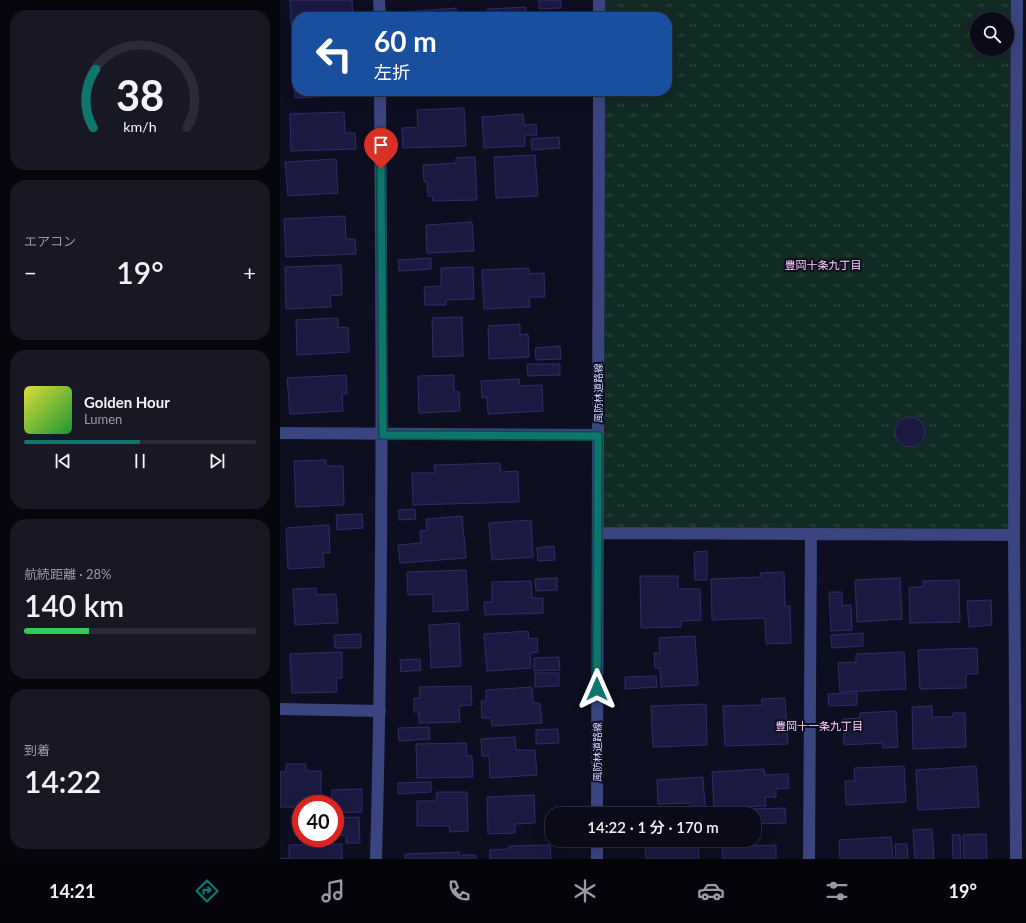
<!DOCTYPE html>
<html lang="ja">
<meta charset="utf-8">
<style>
:root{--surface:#0a0a18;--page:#181825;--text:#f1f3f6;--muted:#999aa2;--line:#2a2b37;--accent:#0f766e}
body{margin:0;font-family:Lato,"Noto Sans JP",sans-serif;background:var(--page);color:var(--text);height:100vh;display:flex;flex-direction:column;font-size:15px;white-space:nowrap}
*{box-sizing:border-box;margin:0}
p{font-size:13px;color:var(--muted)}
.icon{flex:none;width:22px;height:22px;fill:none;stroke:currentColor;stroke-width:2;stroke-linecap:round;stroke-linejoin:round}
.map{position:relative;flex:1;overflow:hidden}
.side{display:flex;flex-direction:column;gap:10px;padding:10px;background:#06060d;width:280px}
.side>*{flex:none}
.banner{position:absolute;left:12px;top:12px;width:380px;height:84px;border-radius:16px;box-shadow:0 4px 16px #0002,0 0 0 1px var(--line);background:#1a4fa0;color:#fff;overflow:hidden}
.tools{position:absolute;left:690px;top:12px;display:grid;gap:8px}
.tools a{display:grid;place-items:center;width:44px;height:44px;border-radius:50%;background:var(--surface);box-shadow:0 4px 16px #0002,0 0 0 1px var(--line);font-size:20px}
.speed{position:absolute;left:12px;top:795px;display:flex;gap:8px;font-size:20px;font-weight:700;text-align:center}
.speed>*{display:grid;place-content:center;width:52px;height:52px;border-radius:50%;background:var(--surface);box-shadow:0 4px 16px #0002,0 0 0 1px var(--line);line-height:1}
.speed .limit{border:6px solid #d22;background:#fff;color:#111}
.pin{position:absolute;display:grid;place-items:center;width:34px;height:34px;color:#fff;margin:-41px -17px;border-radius:50% 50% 50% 0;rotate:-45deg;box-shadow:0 0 4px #0007}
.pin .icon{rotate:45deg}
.me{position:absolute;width:44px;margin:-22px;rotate:0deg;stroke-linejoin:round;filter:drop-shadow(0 0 3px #0008)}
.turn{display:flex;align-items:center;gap:14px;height:84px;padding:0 16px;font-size:18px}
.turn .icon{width:52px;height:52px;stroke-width:2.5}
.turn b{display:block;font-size:28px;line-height:34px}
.big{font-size:30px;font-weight:600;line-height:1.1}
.side .card{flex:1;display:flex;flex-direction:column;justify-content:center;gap:6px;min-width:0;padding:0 14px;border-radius:16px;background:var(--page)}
.side .dial{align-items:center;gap:0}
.dial svg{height:104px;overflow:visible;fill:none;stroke:var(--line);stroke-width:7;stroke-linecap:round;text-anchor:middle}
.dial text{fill:var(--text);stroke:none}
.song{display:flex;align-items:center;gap:12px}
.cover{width:48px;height:48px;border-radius:6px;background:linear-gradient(135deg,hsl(60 70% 55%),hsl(130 70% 35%))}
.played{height:4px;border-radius:2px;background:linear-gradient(90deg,var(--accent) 50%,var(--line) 50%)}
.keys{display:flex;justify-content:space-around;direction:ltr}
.heat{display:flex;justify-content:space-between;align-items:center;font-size:22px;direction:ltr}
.charge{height:6px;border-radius:3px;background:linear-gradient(90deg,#34c759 28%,var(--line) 0)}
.trip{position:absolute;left:265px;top:807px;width:216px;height:40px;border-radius:16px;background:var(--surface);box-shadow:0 4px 16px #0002,0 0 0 1px var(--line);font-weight:600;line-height:40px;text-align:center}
.menu{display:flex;height:64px;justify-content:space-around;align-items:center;background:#04040a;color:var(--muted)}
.menu .icon{width:28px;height:28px}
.menu .active{color:var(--accent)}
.menu b{font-size:18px;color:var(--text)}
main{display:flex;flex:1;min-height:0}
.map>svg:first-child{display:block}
.park{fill:url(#park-tufts);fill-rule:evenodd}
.building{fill:#1a1a41;stroke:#2d2d6c}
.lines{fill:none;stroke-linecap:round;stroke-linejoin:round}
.minor{stroke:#3a447e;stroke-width:12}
.route-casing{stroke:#0a4d48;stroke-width:10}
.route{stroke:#0f766e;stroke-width:7}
.labels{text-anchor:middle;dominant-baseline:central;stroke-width:4;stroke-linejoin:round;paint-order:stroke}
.street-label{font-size:10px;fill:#ced2fe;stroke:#0d0e20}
.neighbourhood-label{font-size:11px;fill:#fed0f6;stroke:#0d0e20}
</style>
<main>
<section class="side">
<div class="card dial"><svg viewBox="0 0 100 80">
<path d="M14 69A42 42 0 1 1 86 69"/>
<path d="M14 69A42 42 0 0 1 16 24" stroke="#0f766e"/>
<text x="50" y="56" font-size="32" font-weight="700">38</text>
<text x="50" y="72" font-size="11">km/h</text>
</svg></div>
<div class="card"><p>エアコン</p>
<div class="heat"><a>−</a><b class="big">19°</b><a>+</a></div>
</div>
<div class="card">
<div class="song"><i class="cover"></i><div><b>Golden Hour</b><p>Lumen</p></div></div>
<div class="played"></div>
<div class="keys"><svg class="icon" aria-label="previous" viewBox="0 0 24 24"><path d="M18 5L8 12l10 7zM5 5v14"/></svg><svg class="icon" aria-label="pause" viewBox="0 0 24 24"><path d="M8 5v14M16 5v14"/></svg><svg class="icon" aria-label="next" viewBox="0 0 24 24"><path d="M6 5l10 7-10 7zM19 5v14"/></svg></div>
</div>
<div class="card"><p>航続距離 · 28%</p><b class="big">140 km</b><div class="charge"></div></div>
<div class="card"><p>到着</p><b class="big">14:22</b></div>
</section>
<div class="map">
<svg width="746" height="859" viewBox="0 0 746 859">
<defs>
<pattern id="park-tufts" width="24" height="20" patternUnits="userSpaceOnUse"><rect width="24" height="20" fill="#112a24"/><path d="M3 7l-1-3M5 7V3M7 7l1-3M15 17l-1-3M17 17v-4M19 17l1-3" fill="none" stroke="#324845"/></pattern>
</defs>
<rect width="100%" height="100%" fill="#0d0e20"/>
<!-- park -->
<path class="park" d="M 319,0 L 737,0 L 734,535 L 318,533 L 319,91 L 387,91 L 387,17 L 319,17 ZM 697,19 L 727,19 L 727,49 L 697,49 Z"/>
<!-- building -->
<path class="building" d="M 10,0 L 72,0 L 73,17 L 17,17 L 17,40 L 12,40 Z
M 259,0 L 281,0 L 281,8 L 259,9 Z
M 246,7 L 246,17 L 208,17 L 207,9 Z
M 176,8 L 177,17 L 125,17 L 125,12 Z
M 13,63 L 17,63 L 17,91 L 75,91 L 75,95 L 15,98 Z
M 138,91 L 186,91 L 138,94 Z
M 201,91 L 262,91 L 262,92 L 201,95 Z
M 184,108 L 186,146 L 123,148 L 122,128 L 138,127 L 137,110 Z
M 64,112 L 65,133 L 75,133 L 76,149 L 11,151 L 10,114 Z
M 243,114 L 244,125 L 256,124 L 257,135 L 245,135 L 245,146 L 204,148 L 202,117 Z
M 279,137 L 280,148 L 252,150 L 251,139 Z
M 255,155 L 258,196 L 216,198 L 214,157 Z
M 195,157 L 197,200 L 153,201 L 152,196 L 148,196 L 147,182 L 144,182 L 143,165 L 176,163 L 176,158 Z
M 56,159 L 58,193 L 8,196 L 5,162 Z
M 65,216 L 66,239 L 75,239 L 76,254 L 6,257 L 4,219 Z
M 192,222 L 194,251 L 147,253 L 146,225 Z
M 151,258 L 151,269 L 119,271 L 118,260 Z
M 61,265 L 62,295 L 50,296 L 51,307 L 6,309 L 5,267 Z
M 193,267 L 194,299 L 166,300 L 166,305 L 145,305 L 144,287 L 161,286 L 161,268 Z
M 249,268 L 249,274 L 264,273 L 265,297 L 249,297 L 250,307 L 204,309 L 202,270 Z
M 182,317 L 183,356 L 153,357 L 152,318 Z
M 58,318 L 58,328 L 68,327 L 69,352 L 17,355 L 16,320 Z
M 240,324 L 240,335 L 248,334 L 249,357 L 209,359 L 208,326 Z
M 280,346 L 281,359 L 256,360 L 255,348 Z
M 247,364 L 280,364 L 280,375 L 248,376 Z
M 66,375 L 67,394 L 62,394 L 63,411 L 10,414 L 7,378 Z
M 174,375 L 174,391 L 179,392 L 180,411 L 139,413 L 138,376 Z
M 239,379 L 240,386 L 262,385 L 263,411 L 208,414 L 207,397 L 202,398 L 201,381 Z
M615 432a15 15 0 1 1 30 0a15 15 0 1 1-30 0Z
M 46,460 L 46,466 L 63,466 L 64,505 L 16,507 L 14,461 Z
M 220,463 L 221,472 L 238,471 L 239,502 L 133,505 L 132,473 L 155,473 L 154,465 Z
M 135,509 L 136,519 L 119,520 L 118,510 Z
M 82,514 L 83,528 L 57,530 L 56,515 Z
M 182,516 L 186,558 L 120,563 L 118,545 L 141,543 L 140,531 L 147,530 L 146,519 Z
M 251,520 L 253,557 L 212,560 L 209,523 Z
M 49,525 L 50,553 L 43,553 L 44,567 L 8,569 L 6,528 Z
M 274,546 L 275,560 L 258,561 L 257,548 Z
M 427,551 L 427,580 L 415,580 L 414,552 Z
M 186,570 L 188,610 L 153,612 L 153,594 L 128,595 L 127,572 Z
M 504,572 L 505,606 L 510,606 L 511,643 L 486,644 L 485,618 L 432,620 L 431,579 L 481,577 L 480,573 Z
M 360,576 L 398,576 L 398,589 L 420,589 L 421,620 L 401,621 L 401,627 L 361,628 Z
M 277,578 L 277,590 L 256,591 L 255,579 Z
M 620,578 L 622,619 L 577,622 L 575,580 Z
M 679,580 L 680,622 L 630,623 L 629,587 L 643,587 L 643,581 Z
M 251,581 L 252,598 L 263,598 L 263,613 L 205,615 L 204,602 L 212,602 L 212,582 Z
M 36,588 L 36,595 L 56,594 L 58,623 L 15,625 L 13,589 Z
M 549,592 L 562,592 L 562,606 L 571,605 L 572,630 L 551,631 Z
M 711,600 L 712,625 L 689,627 L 687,601 Z
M 179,623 L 181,666 L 151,668 L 149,625 Z
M 248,631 L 249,639 L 257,638 L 258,652 L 250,653 L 251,668 L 207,671 L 204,634 Z
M 583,633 L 583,646 L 552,648 L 551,635 Z
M 81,634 L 81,648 L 55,648 L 54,635 Z
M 415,636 L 418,685 L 381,687 L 380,668 L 375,668 L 374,653 L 380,653 L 379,638 Z
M 697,648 L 698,674 L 686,674 L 686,688 L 640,689 L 638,650 Z
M 62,652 L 62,678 L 56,678 L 57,692 L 12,693 L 10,654 Z
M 624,652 L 626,689 L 560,692 L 558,663 L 576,662 L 576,654 Z
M 279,657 L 280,670 L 254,671 L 254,658 Z
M 140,659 L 141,670 L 121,672 L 120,660 Z
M 255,673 L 279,673 L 279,686 L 255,687 Z
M 376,676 L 377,687 L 345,689 L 345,677 Z
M 191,686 L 192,705 L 179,706 L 180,722 L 139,723 L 139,712 L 134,712 L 134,698 L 140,698 L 139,687 Z
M 252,687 L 253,703 L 260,703 L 262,723 L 212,726 L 211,718 L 202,718 L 201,701 L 206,701 L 206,690 Z
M 577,693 L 577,705 L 549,706 L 548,694 Z
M 505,698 L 508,744 L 445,746 L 443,706 L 482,705 L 482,699 Z
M 426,704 L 427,745 L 373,747 L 371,706 Z
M 652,706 L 652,717 L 673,717 L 673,713 L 685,713 L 686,747 L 633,749 L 632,707 Z
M 616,711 L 618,747 L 603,748 L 603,743 L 564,745 L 563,719 L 580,718 L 580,713 Z
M 149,727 L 150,739 L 119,741 L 118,728 Z
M 278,729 L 279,743 L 256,744 L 256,730 Z
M 235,737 L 236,750 L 255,750 L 257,775 L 210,778 L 209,756 L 202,756 L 201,739 Z
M 186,743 L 187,756 L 192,756 L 193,777 L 137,778 L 136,744 Z
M 6,764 L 26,764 L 26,771 L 41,771 L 41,804 L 21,804 L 21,807 L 0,807 L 0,772 L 6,772 Z
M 624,766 L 626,802 L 566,805 L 565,781 L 575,781 L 574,768 Z
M 696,766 L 699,807 L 638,810 L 636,770 Z
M 484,769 L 485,775 L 508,774 L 509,788 L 496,789 L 496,797 L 485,797 L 486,806 L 434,808 L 432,772 Z
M 423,777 L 425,807 L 411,808 L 410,803 L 378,804 L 377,780 Z
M 151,782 L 151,792 L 118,794 L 118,783 Z
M 82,789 L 82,812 L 55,813 L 55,804 L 52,804 L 52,790 Z
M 157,792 L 187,792 L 188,831 L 170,832 L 169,826 L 137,826 L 137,801 L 156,801 Z
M 254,795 L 255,823 L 235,824 L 235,833 L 208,834 L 207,797 Z
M 505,808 L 506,823 L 474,824 L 473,809 Z
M 378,810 L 378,814 L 346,814 L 346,812 Z
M 79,817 L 80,843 L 66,843 L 66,835 L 55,836 L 55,818 Z
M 652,829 L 654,859 L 635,859 L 633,830 Z
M 706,834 L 707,859 L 684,859 L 683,835 Z
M 672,835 L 680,835 L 681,859 L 673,859 Z
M 611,837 L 613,859 L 560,859 L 559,840 Z
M 376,840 L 413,840 L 413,843 L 418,843 L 419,859 L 366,859 L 365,847 L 376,846 Z
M 62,844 L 62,859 L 0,859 L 9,858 L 9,845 Z
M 615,844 L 627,844 L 628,859 L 616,859 Z
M 270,845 L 271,859 L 210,859 L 210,850 L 229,849 L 229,846 Z
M 496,845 L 496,859 L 443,859 L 442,847 Z
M 179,852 L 180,859 L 125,859 L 125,854 Z
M 182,855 L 196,855 L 196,859 L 182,859 Z"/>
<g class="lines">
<!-- minor -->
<path class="minor" d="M 99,0 L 100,17
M 319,17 L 319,0
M 0,433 L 318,435
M 318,533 L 734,535
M 0,709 L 100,711
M 317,814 L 319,91
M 96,859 C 103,603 102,347 100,91
M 317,859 L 317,840
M 529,859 L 531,534
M 736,859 L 734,535 L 737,0"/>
</g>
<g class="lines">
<defs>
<path id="route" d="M 101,169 L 103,435 L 318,436 L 317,689"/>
</defs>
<!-- route casing -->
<use href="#route" class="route-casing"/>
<!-- route -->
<use href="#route" class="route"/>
</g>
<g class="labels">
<!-- street labels -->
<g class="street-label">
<text transform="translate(318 393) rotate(-90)">風防林道路線</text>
<text transform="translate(317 752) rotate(-90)">風防林道路線</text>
</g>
<!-- neighbourhood labels -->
<g class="neighbourhood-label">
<text x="543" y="264">豊岡十条九丁目</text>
<text x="539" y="725">豊岡十一条九丁目</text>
</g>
</g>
</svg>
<div class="tools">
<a><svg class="icon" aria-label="search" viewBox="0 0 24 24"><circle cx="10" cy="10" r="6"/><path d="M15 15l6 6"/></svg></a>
</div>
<div class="speed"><div class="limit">40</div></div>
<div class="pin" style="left:101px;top:169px;background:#d93025"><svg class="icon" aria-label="arrive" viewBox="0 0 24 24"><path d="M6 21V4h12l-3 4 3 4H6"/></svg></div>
<svg class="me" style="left:317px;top:689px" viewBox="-20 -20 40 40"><path d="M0-17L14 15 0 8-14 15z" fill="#0f766e" stroke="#fff" stroke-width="4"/></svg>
<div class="trip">14:22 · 1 分 · 170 m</div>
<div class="banner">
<div class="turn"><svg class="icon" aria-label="left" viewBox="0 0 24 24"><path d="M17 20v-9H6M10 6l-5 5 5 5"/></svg><div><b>60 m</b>左折</div></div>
</div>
</div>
</main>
<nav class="menu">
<b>14:21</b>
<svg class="icon active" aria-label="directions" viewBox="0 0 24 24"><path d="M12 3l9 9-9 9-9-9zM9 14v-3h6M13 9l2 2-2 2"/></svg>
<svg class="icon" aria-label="music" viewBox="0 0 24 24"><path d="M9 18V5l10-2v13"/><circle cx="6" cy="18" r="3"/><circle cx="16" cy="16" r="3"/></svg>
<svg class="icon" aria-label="phone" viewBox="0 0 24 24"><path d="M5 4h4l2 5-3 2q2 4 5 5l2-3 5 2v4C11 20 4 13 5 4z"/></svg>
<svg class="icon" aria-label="climate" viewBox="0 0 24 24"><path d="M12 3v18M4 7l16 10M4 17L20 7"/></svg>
<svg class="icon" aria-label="car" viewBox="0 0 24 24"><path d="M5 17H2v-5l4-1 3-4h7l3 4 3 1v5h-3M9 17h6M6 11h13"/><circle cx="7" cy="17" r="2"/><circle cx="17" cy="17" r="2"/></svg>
<svg class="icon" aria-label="filters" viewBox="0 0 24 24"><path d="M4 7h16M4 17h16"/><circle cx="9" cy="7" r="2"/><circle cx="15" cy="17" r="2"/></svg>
<b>19°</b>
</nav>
